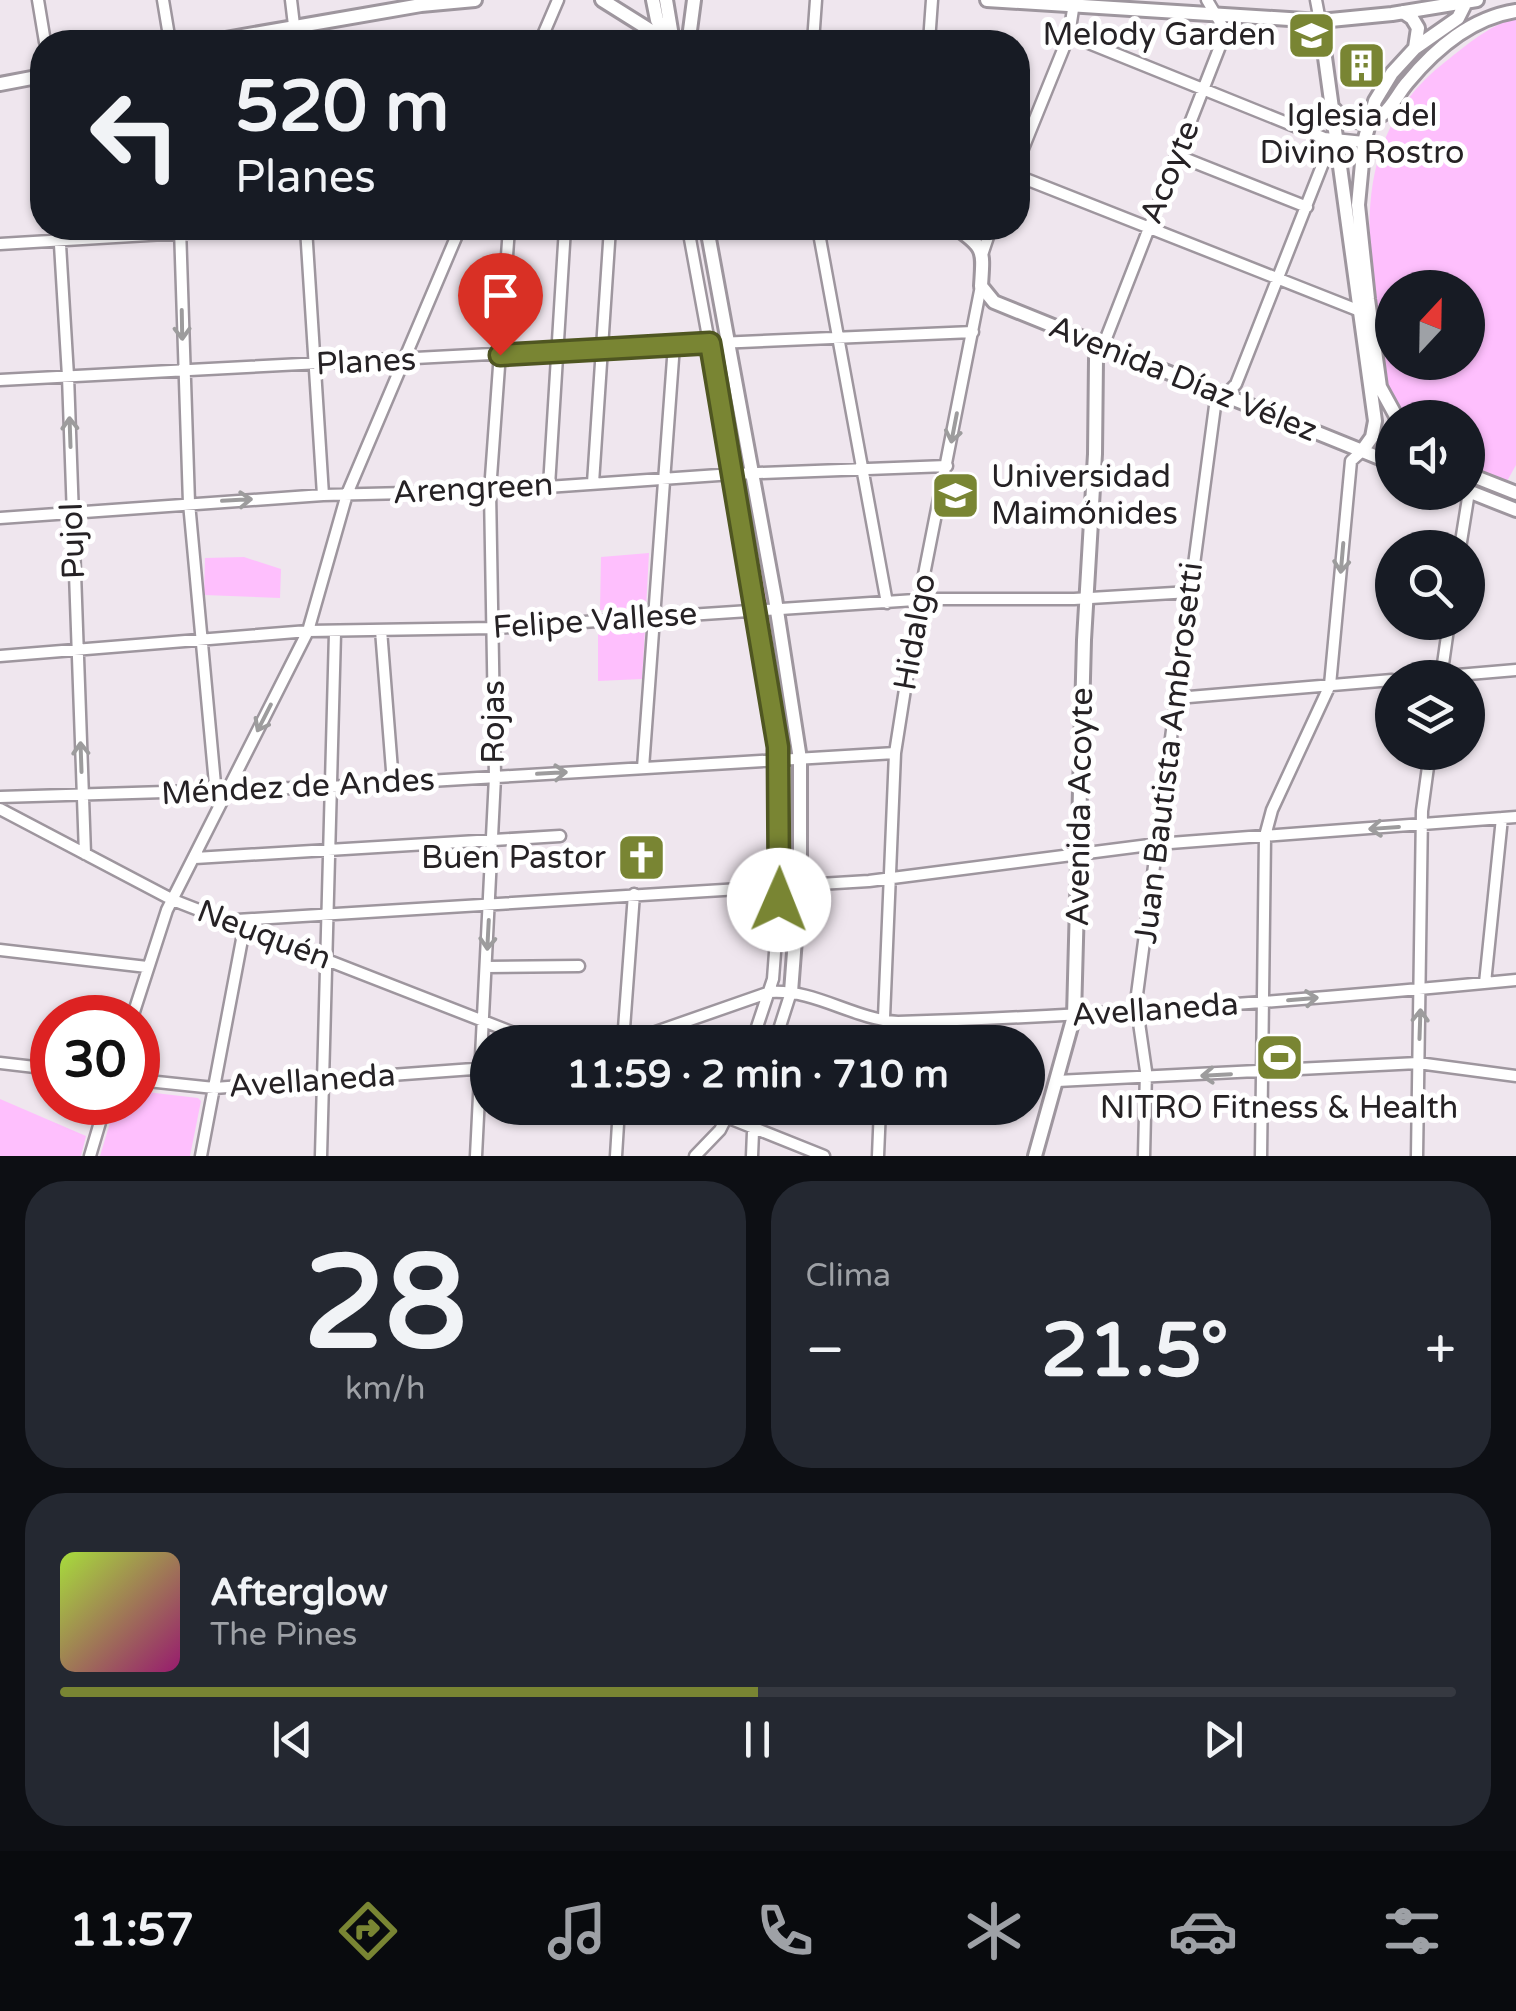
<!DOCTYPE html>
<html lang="es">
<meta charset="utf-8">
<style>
:root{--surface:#171b24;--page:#242831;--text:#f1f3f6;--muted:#9ea1a6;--line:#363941;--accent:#798533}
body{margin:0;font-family:"Varela Round",sans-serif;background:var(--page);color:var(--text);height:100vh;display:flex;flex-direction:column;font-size:38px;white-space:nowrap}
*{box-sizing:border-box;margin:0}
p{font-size:32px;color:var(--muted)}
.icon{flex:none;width:55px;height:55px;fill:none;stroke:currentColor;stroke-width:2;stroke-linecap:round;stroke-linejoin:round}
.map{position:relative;height:1156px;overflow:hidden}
.side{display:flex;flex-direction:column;gap:25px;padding:25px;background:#0d0f14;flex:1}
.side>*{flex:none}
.hud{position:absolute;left:30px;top:30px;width:1000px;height:210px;border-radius:40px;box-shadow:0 2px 8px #0004;background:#171b24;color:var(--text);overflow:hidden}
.needle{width:65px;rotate:22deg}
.fabs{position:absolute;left:1375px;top:270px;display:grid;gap:20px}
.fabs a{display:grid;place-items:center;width:110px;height:110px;border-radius:50%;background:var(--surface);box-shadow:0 2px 8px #0004;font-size:50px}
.speed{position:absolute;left:30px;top:995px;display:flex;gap:20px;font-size:50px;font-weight:700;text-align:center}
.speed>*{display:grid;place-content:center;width:130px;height:130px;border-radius:50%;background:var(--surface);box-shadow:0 2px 8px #0004;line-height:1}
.speed .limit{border:15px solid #d22;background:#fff;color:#111}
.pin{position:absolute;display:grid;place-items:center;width:85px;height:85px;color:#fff;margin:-102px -42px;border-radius:50% 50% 50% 0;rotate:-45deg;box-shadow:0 0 10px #0007}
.pin .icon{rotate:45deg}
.me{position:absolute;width:110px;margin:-55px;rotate:1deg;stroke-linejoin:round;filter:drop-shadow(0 0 8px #0008)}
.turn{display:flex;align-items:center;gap:35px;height:210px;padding:0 40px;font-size:45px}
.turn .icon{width:130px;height:130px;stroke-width:2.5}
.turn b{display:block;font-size:70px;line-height:85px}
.big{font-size:75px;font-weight:800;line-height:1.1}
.side .card{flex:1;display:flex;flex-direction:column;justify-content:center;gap:15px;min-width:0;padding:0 35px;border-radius:40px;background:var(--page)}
.side .dial{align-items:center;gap:0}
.dial b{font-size:130px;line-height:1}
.song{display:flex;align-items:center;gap:30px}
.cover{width:120px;height:120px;border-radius:15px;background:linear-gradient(135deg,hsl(80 70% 55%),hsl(320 70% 35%))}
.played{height:10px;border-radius:5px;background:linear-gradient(90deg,var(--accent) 50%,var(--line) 50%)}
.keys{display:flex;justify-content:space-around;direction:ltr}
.heat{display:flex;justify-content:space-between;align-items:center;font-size:55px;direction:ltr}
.side .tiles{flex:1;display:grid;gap:25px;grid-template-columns:1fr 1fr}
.card:last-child{grid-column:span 2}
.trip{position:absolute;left:470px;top:1025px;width:575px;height:100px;border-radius:50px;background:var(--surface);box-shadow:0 2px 8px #0004;font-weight:800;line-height:100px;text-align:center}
.tab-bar{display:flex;height:160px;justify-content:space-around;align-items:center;background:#090b0e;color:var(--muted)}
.tab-bar .icon{width:70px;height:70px}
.tab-bar .current{color:var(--accent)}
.tab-bar b{font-size:45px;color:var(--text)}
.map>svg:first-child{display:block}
.green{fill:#febffd;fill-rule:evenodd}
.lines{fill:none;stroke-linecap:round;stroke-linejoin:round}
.minor-casing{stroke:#9e969e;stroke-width:15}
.major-casing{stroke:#9e969e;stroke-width:18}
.minor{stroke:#fff;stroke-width:10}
.major{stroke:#fff;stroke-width:12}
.oneway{stroke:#9d9c9d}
.route-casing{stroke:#4f5621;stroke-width:25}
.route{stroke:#798533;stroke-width:18}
.labels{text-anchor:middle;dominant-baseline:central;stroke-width:10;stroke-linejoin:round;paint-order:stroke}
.poi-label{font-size:32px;fill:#262225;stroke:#fff;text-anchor:end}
.street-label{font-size:32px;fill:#262225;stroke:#fff}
</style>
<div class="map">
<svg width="1516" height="1156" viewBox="0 0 1516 1156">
<rect width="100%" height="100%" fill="#efe6ee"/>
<!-- green -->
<path class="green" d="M 1516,18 L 1516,465 L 1506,483 L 1468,469 L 1468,418 L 1405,417 L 1387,388 C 1373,271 1336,147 1445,62 C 1468,44 1488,26 1516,18 ZM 1392,288 L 1468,288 L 1468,362 L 1392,362 Z
M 742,481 L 747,483 L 770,598 L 765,605 L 759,604 L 739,483 Z
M 649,553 L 646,608 L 600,610 L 601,557 Z
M 244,557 L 281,569 L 280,598 L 204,595 L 205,558 Z
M 766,619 L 773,622 L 791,752 L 782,752 L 762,624 Z
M 645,629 L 642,679 L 598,681 L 598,631 Z
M 138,1091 L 198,1098 L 201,1101 L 190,1156 L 100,1156 L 116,1103 L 138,1102 Z
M 0,1099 L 86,1136 L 81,1156 L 0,1156 Z"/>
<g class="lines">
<defs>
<path id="minor" d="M 38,0 L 45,42
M 163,0 L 170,42
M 291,0 L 296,42
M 1316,0 L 1320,21
M 1069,35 L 1324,138 L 1364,142
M 540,42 L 558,0
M 813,42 L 816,0
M 929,42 L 932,0
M 1176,155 L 1307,207
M 1018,161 L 1069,35 L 1074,3
M 1018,176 L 1365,313
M 59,228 L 68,376 L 85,854
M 180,228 L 189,503 L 216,795
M 306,228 L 323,495
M 688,228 L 731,462 L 780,760 L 780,886 L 773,979 L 752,1042
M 818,228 L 887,603
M 0,244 L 265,228
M 983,252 L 991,228
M 1103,346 L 1224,36 L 1224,29 L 1207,0
M 0,380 L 602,348 L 973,332
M 593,483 L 610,228
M 549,486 L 565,228
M 0,518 L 323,495 L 490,491 L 733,474 L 947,466
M 1460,548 L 1469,492
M 381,630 L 393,783
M 0,656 L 308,631 L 494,628 L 930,599 L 1074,599 L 1190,592
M 1422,678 L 1516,670
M 1441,678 L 1449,622
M 1177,698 L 1392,680
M 643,768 L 674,345
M 0,797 L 329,787 L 895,753
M 0,809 L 173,900 L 537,1042
M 195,858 L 560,836
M 221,921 L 869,881 L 1157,844 L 1516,817
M 0,950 L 147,967
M 486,967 L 579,966
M 1485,983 L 1502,818
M 132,1018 L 167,910 L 308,631 L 347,494 L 460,228
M 623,1042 L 634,894
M 627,1042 L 770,992 C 815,989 853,1019 898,1022 C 1104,1016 1310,1000 1516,980
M 775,1042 L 791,992
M 883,1042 L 895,753 L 919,600 L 981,286
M 0,1063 L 52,1069
M 138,1080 L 214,1088 L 487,1068
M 1057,1081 L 1418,1063 L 1516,1076
M 704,1108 L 824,1156
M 90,1156 L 106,1102
M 201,1156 L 244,929
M 321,1156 L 335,633
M 476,1156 L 495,777 L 490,491 L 509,228
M 616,1156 L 619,1108
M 695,1156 L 720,1130 L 727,1116
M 752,1156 L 754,1108
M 878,1156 L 880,1108
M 1144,1156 L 1146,1071 L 1136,1002 L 1215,406 L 1236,384 L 1240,374 L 1327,153 L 1338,141
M 1261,1156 L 1265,836 L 1272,810 L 1330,685 L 1351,461 L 1362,451
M 1417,1156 L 1422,811 L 1430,752"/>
<path id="major" d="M 602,0 L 669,42
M 653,0 L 657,20 L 668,39
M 666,0 L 673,42
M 987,0 L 1320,21 L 1392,14 L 1477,0
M 1403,12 L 1412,18 L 1418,28 L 1415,48
M 1320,21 L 1375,421 L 1372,437 L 1362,451
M 208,42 L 421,5 L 475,0
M 685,42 L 689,38 L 694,0
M 0,84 L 42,76
M 1334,109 C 1346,124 1368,125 1383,114 C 1393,106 1399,92 1407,83 C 1436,48 1471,18 1516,11
M 707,228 L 775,598 L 800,759 L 800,873 L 791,992
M 956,228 C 986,248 983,252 981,286 L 994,302 L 1392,463
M 1397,418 L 1380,387 L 1368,299 L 1358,205 L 1364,142 L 1375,101 L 1392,73 L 1415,48 L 1458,18 L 1466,2
M 1468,474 L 1516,493
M 1468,491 L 1516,510
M 1035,1156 L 1074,1016 L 1084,640 L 1095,454 L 1096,359 L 1103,346"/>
</defs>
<!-- minor casing -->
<use href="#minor" class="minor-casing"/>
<!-- major casing -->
<use href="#major" class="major-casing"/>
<!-- minor -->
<use href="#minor" class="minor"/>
<!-- major -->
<use href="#major" class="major"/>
</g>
<!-- one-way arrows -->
<defs><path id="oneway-shaft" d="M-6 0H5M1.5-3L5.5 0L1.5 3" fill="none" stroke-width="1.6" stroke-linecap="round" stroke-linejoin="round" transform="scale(2.5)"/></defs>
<g class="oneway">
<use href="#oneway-shaft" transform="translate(182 325) rotate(89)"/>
<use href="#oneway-shaft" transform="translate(954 428) rotate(101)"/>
<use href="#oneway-shaft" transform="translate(70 432) rotate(-92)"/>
<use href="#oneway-shaft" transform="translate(237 500) rotate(-3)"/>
<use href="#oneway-shaft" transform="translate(1342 558) rotate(95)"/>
<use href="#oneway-shaft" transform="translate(264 718) rotate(117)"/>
<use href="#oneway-shaft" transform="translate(81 757) rotate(-92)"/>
<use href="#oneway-shaft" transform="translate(552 773) rotate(-3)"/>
<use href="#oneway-shaft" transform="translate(1384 828) rotate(176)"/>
<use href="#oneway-shaft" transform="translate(488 935) rotate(93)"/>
<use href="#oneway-shaft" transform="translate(1303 999) rotate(-5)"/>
<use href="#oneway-shaft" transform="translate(1420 1024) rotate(-88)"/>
<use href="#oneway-shaft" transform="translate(1216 1075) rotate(177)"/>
</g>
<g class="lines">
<defs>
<path id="route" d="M 500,355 L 710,343 L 778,747 L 779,900"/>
</defs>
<!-- route casing -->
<use href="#route" class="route-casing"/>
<!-- route -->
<use href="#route" class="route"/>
</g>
<!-- icons -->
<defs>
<symbol id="school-square" viewBox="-11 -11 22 22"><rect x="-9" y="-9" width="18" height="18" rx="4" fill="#798533" stroke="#fff"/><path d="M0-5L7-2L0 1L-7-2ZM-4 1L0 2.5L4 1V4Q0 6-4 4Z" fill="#fff"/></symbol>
<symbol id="building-square" viewBox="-11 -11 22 22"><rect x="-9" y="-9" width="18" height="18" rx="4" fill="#798533" stroke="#fff"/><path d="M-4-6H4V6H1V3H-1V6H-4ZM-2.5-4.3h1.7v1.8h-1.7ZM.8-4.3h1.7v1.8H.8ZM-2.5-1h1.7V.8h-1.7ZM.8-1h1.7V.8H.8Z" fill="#fff"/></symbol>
<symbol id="university-square" viewBox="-11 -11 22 22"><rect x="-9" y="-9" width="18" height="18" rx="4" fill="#798533" stroke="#fff"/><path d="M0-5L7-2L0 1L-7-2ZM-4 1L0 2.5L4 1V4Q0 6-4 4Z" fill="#fff"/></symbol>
<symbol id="church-square" viewBox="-11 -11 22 22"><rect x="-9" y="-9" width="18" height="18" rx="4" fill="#798533" stroke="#fff"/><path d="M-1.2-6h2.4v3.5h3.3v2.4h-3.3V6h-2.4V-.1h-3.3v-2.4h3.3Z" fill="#fff"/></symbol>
<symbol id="stadium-square" viewBox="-11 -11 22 22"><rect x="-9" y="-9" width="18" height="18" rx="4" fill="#798533" stroke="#fff"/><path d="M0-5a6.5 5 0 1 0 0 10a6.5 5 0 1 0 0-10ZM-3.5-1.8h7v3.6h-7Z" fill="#fff"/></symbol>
</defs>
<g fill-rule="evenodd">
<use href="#school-square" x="1284" y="8" width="55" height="55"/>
<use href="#building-square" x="1334" y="38" width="55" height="55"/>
<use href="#university-square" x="928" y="468" width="55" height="55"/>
<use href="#church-square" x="614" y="830" width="55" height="55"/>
<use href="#stadium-square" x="1252" y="1030" width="55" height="55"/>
</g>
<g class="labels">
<!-- poi labels -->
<g class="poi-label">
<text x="1276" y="35">Melody Garden</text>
<text x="1362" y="116" text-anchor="middle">Iglesia del<tspan x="1362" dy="37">Divino Rostro</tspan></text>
<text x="991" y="477" text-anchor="start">Universidad<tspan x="991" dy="37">Maimónides</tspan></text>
<text x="606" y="858">Buen Pastor</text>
<text x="1279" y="1108" text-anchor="middle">NITRO Fitness &amp; Health</text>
</g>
<!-- street labels -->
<g class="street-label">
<text transform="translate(1170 172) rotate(-68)">Acoyte</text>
<text transform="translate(366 362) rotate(-3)">Planes</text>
<text transform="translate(1183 379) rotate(22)">Avenida Díaz Vélez</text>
<text transform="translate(473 489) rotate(-3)">Arengreen</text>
<text transform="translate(73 541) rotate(-92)">Pujol</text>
<text transform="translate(595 621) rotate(-4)">Felipe Vallese</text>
<text transform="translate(915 632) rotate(-80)">Hidalgo</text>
<text transform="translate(494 722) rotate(-90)">Rojas</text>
<text transform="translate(1169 753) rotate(-83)">Juan Bautista Ambrosetti</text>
<text transform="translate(298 787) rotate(-3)">Méndez de Andes</text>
<text transform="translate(1080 807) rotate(-89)">Avenida Acoyte</text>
<text transform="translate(264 935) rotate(21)">Neuquén</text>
<text transform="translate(1155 1010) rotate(-4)">Avellaneda</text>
<text transform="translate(312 1081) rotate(-4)">Avellaneda</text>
</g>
</g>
</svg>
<div class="fabs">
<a><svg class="needle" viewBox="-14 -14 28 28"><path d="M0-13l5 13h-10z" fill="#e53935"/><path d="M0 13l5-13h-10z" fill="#9ea1a6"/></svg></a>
<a><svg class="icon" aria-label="sound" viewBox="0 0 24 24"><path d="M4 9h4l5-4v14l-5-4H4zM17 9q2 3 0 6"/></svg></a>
<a><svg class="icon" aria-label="search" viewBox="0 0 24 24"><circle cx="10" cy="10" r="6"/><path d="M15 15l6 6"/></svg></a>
<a><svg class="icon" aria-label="layers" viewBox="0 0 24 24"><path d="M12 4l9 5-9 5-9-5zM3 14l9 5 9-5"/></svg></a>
</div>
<div class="speed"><div class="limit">30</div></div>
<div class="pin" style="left:500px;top:355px;background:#d93025"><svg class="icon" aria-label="arrive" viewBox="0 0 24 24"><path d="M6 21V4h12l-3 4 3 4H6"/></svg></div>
<svg class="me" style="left:779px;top:900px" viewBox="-20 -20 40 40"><circle r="19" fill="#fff"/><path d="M0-13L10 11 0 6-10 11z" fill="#798533"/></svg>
<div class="trip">11:59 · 2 min · 710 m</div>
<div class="hud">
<div class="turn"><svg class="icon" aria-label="left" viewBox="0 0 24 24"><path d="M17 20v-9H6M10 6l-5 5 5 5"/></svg><div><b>520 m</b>Planes</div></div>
</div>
</div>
<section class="side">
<div class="tiles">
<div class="card dial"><b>28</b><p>km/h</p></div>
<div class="card"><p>Clima</p>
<div class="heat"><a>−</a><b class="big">21.5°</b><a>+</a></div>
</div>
<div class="card">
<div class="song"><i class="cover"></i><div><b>Afterglow</b><p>The Pines</p></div></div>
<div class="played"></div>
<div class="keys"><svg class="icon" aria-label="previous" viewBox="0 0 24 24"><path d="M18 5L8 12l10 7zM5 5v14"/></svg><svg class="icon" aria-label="pause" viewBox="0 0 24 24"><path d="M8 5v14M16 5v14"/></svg><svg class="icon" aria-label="next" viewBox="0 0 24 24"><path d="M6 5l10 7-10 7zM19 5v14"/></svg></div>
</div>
</div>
</section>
<nav class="tab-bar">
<b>11:57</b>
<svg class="icon current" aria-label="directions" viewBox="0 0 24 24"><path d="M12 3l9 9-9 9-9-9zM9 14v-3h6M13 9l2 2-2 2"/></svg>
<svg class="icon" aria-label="music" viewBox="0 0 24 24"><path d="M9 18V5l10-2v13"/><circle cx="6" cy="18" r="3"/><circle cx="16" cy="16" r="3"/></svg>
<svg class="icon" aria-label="phone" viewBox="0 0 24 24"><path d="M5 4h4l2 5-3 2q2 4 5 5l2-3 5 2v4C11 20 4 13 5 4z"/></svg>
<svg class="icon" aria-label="climate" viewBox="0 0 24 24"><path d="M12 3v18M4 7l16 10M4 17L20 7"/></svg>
<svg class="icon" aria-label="car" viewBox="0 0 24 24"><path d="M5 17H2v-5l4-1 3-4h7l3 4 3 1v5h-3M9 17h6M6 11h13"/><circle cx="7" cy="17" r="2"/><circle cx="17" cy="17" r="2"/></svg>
<svg class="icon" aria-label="filters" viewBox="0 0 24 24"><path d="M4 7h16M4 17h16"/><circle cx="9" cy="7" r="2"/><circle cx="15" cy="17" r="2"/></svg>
</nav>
